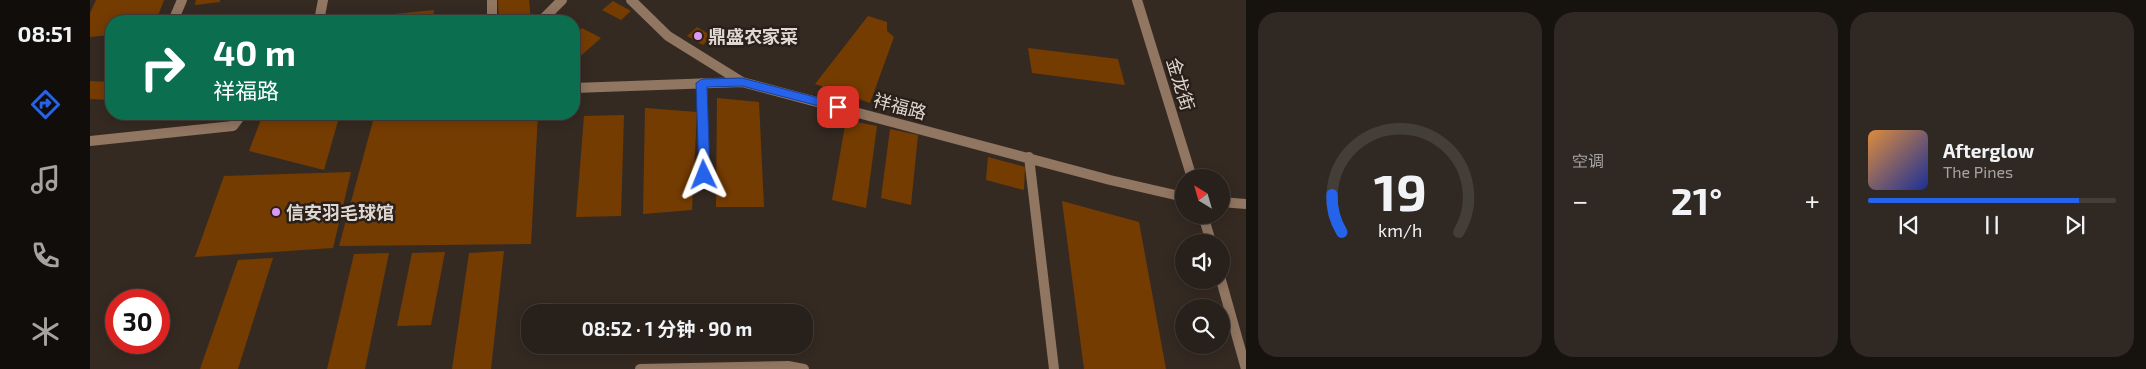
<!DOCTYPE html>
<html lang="zh">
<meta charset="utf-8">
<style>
:root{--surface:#28201a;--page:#302823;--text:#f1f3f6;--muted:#a5a3a2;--line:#443e39;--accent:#2563eb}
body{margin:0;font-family:"Exo 2","Noto Sans SC",sans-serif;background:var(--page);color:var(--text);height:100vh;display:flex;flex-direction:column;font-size:19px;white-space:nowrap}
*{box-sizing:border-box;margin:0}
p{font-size:16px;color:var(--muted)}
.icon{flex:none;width:28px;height:28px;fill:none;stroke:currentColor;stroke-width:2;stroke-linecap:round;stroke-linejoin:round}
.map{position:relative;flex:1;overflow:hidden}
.panel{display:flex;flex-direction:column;gap:12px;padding:12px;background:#16120e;width:900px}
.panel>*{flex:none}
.hud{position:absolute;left:15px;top:15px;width:475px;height:105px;border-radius:20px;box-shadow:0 2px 12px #0003,0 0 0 1px var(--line);background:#0b6e4f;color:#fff;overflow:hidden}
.needle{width:32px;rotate:323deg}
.tools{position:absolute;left:1085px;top:169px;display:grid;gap:10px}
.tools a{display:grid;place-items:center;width:55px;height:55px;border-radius:50%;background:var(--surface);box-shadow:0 2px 12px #0003,0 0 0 1px var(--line);font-size:25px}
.speed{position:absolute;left:15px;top:289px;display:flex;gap:10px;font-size:25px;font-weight:700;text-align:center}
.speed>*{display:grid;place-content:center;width:65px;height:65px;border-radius:50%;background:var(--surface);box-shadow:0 2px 12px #0003,0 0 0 1px var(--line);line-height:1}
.speed .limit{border:8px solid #d22;background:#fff;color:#111}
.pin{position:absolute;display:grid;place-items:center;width:42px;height:42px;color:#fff;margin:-21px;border-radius:10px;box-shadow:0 2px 8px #0006}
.me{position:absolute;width:55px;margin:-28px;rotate:358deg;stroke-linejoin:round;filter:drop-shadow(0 0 4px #0008)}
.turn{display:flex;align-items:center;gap:18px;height:105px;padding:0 25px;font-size:22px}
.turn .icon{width:65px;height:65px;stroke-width:2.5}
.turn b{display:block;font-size:35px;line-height:42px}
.big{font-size:38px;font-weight:700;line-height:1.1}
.panel .tile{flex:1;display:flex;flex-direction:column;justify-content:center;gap:8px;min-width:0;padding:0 18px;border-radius:20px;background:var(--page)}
.panel .dial{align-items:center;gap:0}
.dial svg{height:130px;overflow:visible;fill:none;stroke:var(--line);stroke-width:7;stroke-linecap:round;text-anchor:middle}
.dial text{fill:var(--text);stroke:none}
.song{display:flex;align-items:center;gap:15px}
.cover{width:60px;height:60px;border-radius:8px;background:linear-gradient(135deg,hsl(30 70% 55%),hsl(230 70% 35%))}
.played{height:5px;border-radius:2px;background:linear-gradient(90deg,var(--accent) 85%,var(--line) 85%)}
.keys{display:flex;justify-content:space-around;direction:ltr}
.heat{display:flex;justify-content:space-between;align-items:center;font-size:28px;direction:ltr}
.panel .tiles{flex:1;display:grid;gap:12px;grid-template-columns:repeat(3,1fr)}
.trip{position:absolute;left:431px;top:304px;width:292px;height:50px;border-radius:20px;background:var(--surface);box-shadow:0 2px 12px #0003,0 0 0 1px var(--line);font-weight:700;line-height:50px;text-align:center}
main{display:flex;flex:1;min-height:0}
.dock{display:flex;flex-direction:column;width:90px;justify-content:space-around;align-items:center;background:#100d0a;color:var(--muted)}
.dock .icon{width:35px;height:35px}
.dock .current{color:var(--accent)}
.dock b{font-size:22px;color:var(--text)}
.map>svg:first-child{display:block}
.building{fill:#753c02}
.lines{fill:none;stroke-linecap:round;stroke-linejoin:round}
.lane{stroke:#917662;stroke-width:10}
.street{stroke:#917662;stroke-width:10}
.route{fill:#2563eb;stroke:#184099}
.poi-dot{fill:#db99f5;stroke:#2b2019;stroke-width:2}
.labels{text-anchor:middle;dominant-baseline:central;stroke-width:5;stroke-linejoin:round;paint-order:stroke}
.poi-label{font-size:18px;font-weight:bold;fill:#dfd7d2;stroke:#2b2019;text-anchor:start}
.street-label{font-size:18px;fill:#dfd7d2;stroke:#2b2019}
</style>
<main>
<nav class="dock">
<b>08:51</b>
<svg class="icon current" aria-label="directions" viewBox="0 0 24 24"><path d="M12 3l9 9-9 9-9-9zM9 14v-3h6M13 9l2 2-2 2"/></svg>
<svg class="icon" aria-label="music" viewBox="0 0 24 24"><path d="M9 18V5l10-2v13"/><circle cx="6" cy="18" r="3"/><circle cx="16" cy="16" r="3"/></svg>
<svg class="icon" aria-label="phone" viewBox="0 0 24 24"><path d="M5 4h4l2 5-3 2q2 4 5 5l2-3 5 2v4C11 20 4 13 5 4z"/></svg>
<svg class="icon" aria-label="climate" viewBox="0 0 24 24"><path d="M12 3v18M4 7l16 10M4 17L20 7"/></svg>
</nav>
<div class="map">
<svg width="1156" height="369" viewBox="0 0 1156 369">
<rect width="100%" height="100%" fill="#352a22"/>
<!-- building -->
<path class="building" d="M 6,0 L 74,0 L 66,21 L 21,21 L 21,35 L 0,37 L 0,13 Z
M 106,0 L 130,0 L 130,2 L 105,5 Z
M 408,0 L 439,0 L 441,21 L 409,21 Z
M 523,1 L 541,11 L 531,20 L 512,10 Z
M 344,10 L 343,21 L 244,21 L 244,20 Z
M 778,16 L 797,22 L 797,31 L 804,37 L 780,103 L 725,84 Z
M 607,27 L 622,36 L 613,45 L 597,36 Z
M 492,28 L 511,38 L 487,59 L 484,57 L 484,35 Z
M 938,48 L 1028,59 L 1035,85 L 942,73 Z
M 0,81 L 21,82 L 21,100 L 0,99 Z
M 627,98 L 669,102 L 674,207 L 626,207 Z
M 555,108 L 607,112 L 602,210 L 553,214 Z
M 173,114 L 250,114 L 234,170 L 159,151 Z
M 330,114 L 448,114 L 441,244 L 249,246 L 284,117 Z
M 534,115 L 531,216 L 486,217 L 494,116 Z
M 756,120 L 787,126 L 776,208 L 742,200 Z
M 800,129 L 828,135 L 821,205 L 791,198 Z
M 898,157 L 935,167 L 934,190 L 896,180 Z
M 261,172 L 243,248 L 105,257 L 134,176 Z
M 972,201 L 1049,222 L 1076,369 L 994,369 Z
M 414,251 L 401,369 L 362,369 L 379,253 Z
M 355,252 L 341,325 L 307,326 L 322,253 Z
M 299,253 L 275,369 L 237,369 L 264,254 Z
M 183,258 L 148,369 L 110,369 L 148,260 Z"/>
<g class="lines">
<!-- lane -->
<path class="lane" d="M 402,0 L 402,21"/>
<!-- street -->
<path class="street" d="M 541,0 L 578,36 L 652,82
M 1047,0 L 1102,178
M 83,21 L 92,0
M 229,21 L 233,0
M 451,21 L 472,0
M 612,83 L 614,175
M 484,88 L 652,82 L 1020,180 L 1094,197
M 0,141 L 143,126 L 152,114
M 939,157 L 964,369
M 1131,202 L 1156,204
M 1113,215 L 1121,242
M 1131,280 L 1156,369
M 550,369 L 698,366 L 714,369"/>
</g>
<!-- route -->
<path class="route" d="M 652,78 L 748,103 L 753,107 L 748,111 L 652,86 L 617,87 L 620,175 L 614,180 L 610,178 L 609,175 L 606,83 L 612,79 Z"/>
<!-- markers -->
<g class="poi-dot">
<circle cx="608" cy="36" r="5"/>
<circle cx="186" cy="212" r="5"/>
</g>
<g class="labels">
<!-- poi labels -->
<g class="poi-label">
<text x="618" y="36">鼎盛农家菜</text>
<text x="196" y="212">信安羽毛球馆</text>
</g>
<!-- street labels -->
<g class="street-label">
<text transform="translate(1091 84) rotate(73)">金龙街</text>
<text transform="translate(810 106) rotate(15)">祥福路</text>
</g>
</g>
</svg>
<div class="tools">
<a><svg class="needle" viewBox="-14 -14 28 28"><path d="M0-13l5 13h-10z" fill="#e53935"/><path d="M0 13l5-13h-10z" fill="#a5a3a2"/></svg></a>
<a><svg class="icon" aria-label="sound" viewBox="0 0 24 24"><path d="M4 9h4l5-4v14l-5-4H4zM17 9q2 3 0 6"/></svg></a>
<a><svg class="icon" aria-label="search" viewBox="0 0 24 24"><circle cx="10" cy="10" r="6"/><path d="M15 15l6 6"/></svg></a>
</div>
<div class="speed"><div class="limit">30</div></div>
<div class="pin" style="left:748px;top:107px;background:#d93025"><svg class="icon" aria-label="arrive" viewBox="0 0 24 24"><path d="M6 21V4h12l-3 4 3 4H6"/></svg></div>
<svg class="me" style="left:614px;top:175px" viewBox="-20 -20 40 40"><path d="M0-17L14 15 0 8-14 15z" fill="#2563eb" stroke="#fff" stroke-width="4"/></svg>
<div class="trip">08:52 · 1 分钟 · 90 m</div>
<div class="hud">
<div class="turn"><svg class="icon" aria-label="right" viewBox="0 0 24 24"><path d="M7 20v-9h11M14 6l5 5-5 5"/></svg><div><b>40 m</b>祥福路</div></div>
</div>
</div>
<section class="panel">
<div class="tiles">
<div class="tile dial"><svg viewBox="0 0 100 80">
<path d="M14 69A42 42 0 1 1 86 69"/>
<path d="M14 69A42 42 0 0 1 8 46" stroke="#2563eb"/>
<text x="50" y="56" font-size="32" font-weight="700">19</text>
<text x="50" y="72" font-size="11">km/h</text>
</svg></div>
<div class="tile"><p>空调</p>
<div class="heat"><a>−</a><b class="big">21°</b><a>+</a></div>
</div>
<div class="tile">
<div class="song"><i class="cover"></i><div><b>Afterglow</b><p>The Pines</p></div></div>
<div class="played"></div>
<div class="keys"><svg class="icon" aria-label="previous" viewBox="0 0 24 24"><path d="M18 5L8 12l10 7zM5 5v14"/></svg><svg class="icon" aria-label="pause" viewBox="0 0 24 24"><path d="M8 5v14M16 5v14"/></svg><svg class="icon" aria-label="next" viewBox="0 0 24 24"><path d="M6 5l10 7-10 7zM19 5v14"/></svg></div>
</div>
</div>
</section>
</main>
